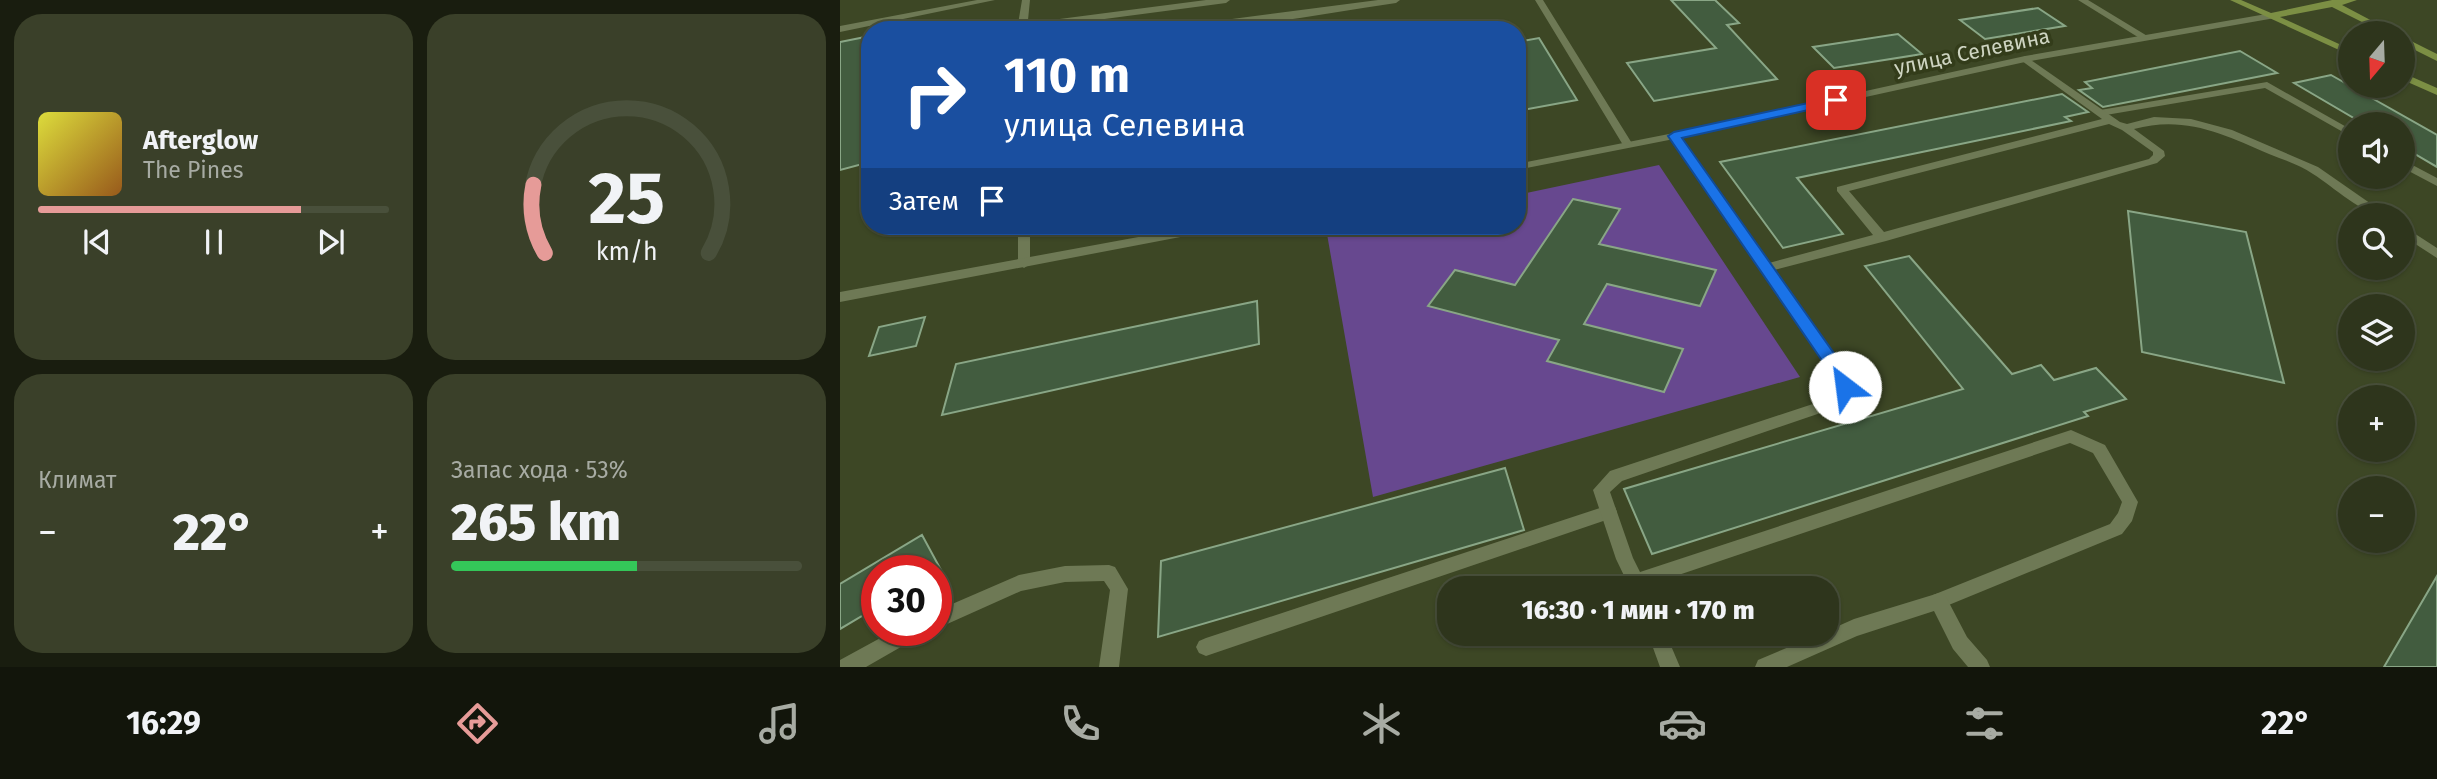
<!DOCTYPE html>
<html lang="ru">
<meta charset="utf-8">
<style>
:root{--surface:#2e351c;--page:#3a4029;--text:#f1f3f6;--muted:#a7aba3;--line:#49503b;--accent:#e69b98}
body{margin:0;font-family:"Fira Sans",sans-serif;background:var(--page);color:var(--text);height:100vh;display:flex;flex-direction:column;font-size:26px;white-space:nowrap}
*{box-sizing:border-box;margin:0}
p{font-size:23px;color:var(--muted)}
.icon{flex:none;width:38px;height:38px;fill:none;stroke:currentColor;stroke-width:2;stroke-linecap:round;stroke-linejoin:round}
.map{position:relative;flex:1;overflow:hidden}
.drawer{display:flex;flex-direction:column;gap:14px;padding:14px;background:#191d0f;width:840px}
.drawer>*{flex:none}
.hud{position:absolute;left:21px;top:21px;width:665px;height:214px;border-radius:28px;box-shadow:0 2px 5px #0004,0 0 0 2px var(--line);background:#1a4fa0;color:#fff;overflow:hidden}
.needle{width:46px;rotate:199deg}
.buttons{position:absolute;left:1498px;top:21px;display:grid;gap:14px}
.buttons a{display:grid;place-items:center;width:77px;height:77px;border-radius:50%;background:var(--surface);box-shadow:0 2px 5px #0004,0 0 0 2px var(--line);font-size:35px}
.speed{position:absolute;left:21px;top:555px;display:flex;gap:14px;font-size:35px;font-weight:700;text-align:center}
.speed>*{display:grid;place-content:center;width:91px;height:91px;border-radius:50%;background:var(--surface);box-shadow:0 2px 5px #0004,0 0 0 2px var(--line);line-height:1}
.speed .limit{border:10px solid #d22;background:#fff;color:#111}
.pin{position:absolute;display:grid;place-items:center;width:60px;height:60px;color:#fff;margin:-30px;border-radius:14px;box-shadow:0 4px 10px #0006}
.me{position:absolute;width:77px;margin:-38px;rotate:330deg;stroke-linejoin:round;filter:drop-shadow(0 0 5px #0008)}
.turn{display:flex;align-items:center;gap:24px;height:147px;padding:0 28px;font-size:32px}
.turn .icon{width:91px;height:91px;stroke-width:2.5}
.turn b{display:block;font-size:49px;line-height:60px}
.then{display:flex;align-items:center;height:66px;padding:0 28px;background:#0003;gap:14px;font-size:26px}
.big{font-size:52px;font-weight:800;line-height:1.1}
.drawer .card{flex:1;display:flex;flex-direction:column;justify-content:center;gap:10px;min-width:0;padding:0 24px;border-radius:28px;background:var(--page)}
.drawer .dial{align-items:center;gap:0}
.dial svg{height:182px;overflow:visible;fill:none;stroke:var(--line);stroke-width:7;stroke-linecap:round;text-anchor:middle}
.dial text{fill:var(--text);stroke:none}
.song{display:flex;align-items:center;gap:21px}
.cover{width:84px;height:84px;border-radius:10px;background:linear-gradient(135deg,hsl(60 70% 55%),hsl(30 70% 35%))}
.played{height:7px;border-radius:4px;background:linear-gradient(90deg,var(--accent) 75%,var(--line) 75%)}
.keys{display:flex;justify-content:space-around;direction:ltr}
.heat{display:flex;justify-content:space-between;align-items:center;font-size:38px;direction:ltr}
.charge{height:10px;border-radius:5px;background:linear-gradient(90deg,#34c759 53%,var(--line) 0)}
.drawer .tiles{flex:1;display:grid;gap:14px;grid-template-columns:repeat(2,1fr)}
.trip{position:absolute;left:597px;top:576px;width:402px;height:70px;border-radius:28px;background:var(--surface);box-shadow:0 2px 5px #0004,0 0 0 2px var(--line);font-weight:800;line-height:70px;text-align:center}
.menu{display:flex;height:112px;justify-content:space-around;align-items:center;background:#12150b;color:var(--muted)}
.menu .icon{width:49px;height:49px}
.menu .on{color:var(--accent)}
.menu b{font-size:32px;color:var(--text)}
main{display:flex;flex:1;min-height:0}
.map>svg:first-child{display:block}
.green{fill:#67488f}
.building{fill:#425c3f;stroke:#89a686;stroke-width:2}
.lines{fill:none;stroke-linecap:round;stroke-linejoin:round}
.service{fill:#6e7955;fill-rule:evenodd}
.minor{fill:#6e7955;fill-rule:evenodd}
.tertiary{fill:#6e7955;fill-rule:evenodd}
.secondary{fill:#7c8f44;fill-rule:evenodd}
.route{fill:#1a73e8;stroke:#114b97;stroke-width:2}
.labels{text-anchor:middle;dominant-baseline:central;stroke-width:7;stroke-linejoin:round;paint-order:stroke}
.far-street-label{font-size:21px;fill:#ced4c1;stroke:#333c1a}
</style>
<main>
<section class="drawer">
<div class="tiles">
<div class="card">
<div class="song"><i class="cover"></i><div><b>Afterglow</b><p>The Pines</p></div></div>
<div class="played"></div>
<div class="keys"><svg class="icon" aria-label="previous" viewBox="0 0 24 24"><path d="M18 5L8 12l10 7zM5 5v14"/></svg><svg class="icon" aria-label="pause" viewBox="0 0 24 24"><path d="M8 5v14M16 5v14"/></svg><svg class="icon" aria-label="next" viewBox="0 0 24 24"><path d="M6 5l10 7-10 7zM19 5v14"/></svg></div>
</div>
<div class="card dial"><svg viewBox="0 0 100 80">
<path d="M14 69A42 42 0 1 1 86 69"/>
<path d="M14 69A42 42 0 0 1 9 39" stroke="#e69b98"/>
<text x="50" y="56" font-size="32" font-weight="700">25</text>
<text x="50" y="72" font-size="11">km/h</text>
</svg></div>
<div class="card"><p>Климат</p>
<div class="heat"><a>−</a><b class="big">22°</b><a>+</a></div>
</div>
<div class="card"><p>Запас хода · 53%</p><b class="big">265 km</b><div class="charge"></div></div>
</div>
</section>
<div class="map">
<svg width="1597" height="667" viewBox="0 0 1597 667">
<rect width="100%" height="100%" fill="#3d4725"/>
<!-- green -->
<path class="green" d="M 819,165 L 960,377 L 533,497 L 487,234 L 527,226 L 677,226 L 677,195 Z"/>
<!-- building -->
<path class="building" d="M 831,0 L 875,0 L 899,23 L 887,25 L 937,79 L 814,101 L 787,63 L 876,48 Z
M 1198,8 L 1225,26 L 1145,39 L 1120,20 Z
M 1058,34 L 1082,54 L 994,68 L 973,47 Z
M 30,36 L 30,162 L 0,170 L 0,42 Z
M 699,38 L 737,100 L 677,111 L 677,42 Z
M 1400,51 L 1437,73 L 1263,107 L 1239,90 L 1252,88 L 1245,82 Z
M 1491,75 L 1597,135 L 1597,167 L 1563,147 L 1563,124 L 1524,124 L 1454,83 Z
M 1222,94 L 1248,112 L 1225,117 L 1231,121 L 957,178 L 1003,234 L 943,248 L 880,162 Z
M 733,199 L 780,209 L 759,244 L 876,270 L 860,306 L 767,284 L 744,324 L 843,349 L 824,392 L 707,361 L 719,340 L 588,306 L 615,270 L 675,285 Z
M 1288,211 L 1406,232 L 1444,383 L 1302,352 Z
M 1069,256 L 1172,374 L 1201,365 L 1214,380 L 1256,368 L 1286,399 L 1244,412 L 1248,416 L 812,554 L 784,489 L 1123,389 L 1025,266 Z
M 417,301 L 419,344 L 102,415 L 116,364 Z
M 85,317 L 76,346 L 29,356 L 39,327 Z
M 665,468 L 684,530 L 318,637 L 321,561 Z
M 82,535 L 101,570 L 37,570 L 37,607 L 0,629 L 0,584 Z
M 1597,576 L 1597,667 L 1544,667 Z"/>
<g class="lines">
<!-- service -->
<path class="service" d="M 366,0 L 390,0 L 386,3 L 181,30 L 176,27 L 181,24 Z
M 538,0 L 560,0 L 556,3 C 480,14 403,30 327,30 L 331,27 Z
M 1238,0 L 1248,0 L 1309,37 L 1301,39 Z
M 1427,82 L 1510,129 L 1510,136 L 1425,88 L 1260,116 L 1255,113 L 1260,110 Z
M 1563,160 L 1597,178 L 1597,186 L 1563,168 Z
M 1231,430 L 1265,445 L 1298,502 L 1292,521 L 1282,534 L 1099,609 L 1093,607 L 1090,601 L 1093,595 L 1270,524 L 1278,513 L 1282,502 L 1253,453 L 1230,443 L 800,588 L 791,587 L 788,581 L 791,575 L 797,573 Z
M 769,505 L 775,507 L 777,512 L 775,517 L 366,656 L 359,653 L 356,647 L 359,641 L 366,638 Z"/>
<!-- minor -->
<path class="minor" d="M 137,0 L 155,0 L 0,32 L 0,26 Z
M 182,0 L 190,0 L 187,30 L 177,30 Z
M 695,0 L 703,0 L 793,145 L 792,147 L 784,147 L 783,145 Z
M 1185,56 L 1280,122 L 1287,124 L 1314,117 L 1351,119 L 1392,130 L 1478,167 L 1547,215 C 1523,216 1494,187 1473,174 C 1460,165 1444,160 1429,154 C 1384,134 1344,115 1294,129 L 1324,151 L 1325,156 L 1317,163 L 1046,241 L 934,270 L 1009,376 L 1012,387 L 998,407 L 782,481 L 770,492 L 793,558 L 808,588 L 790,588 L 776,559 L 753,490 L 770,471 L 988,399 L 997,386 L 997,381 L 829,136 L 830,134 L 838,134 L 929,263 L 1033,235 L 997,191 L 997,187 L 1262,119 L 1182,61 L 1180,59 ZM 1269,124 L 1282,130 L 1313,152 L 1313,155 L 1309,159 L 1044,232 L 1009,191 Z
M 178,226 L 190,226 L 190,264 L 184,268 L 178,264 Z
M 1563,226 L 1597,248 L 1597,258 L 1563,236 Z
M 269,565 L 275,567 L 288,589 L 279,667 L 259,667 L 270,590 L 264,581 L 225,582 L 181,591 L 96,629 L 96,611 L 179,575 L 225,566 Z
M 1099,593 L 1105,595 L 1127,637 L 1147,660 L 1150,667 L 1128,667 L 1113,649 L 1094,611 L 1017,636 L 947,667 L 915,667 L 918,660 L 980,634 L 987,634 L 987,631 L 1014,619 Z
M 55,630 L 82,630 L 80,636 L 26,667 L 0,667 L 0,660 Z
M 808,634 L 826,634 L 840,667 L 820,667 Z"/>
<!-- tertiary -->
<path class="tertiary" d="M 1432,13 L 1436,16 L 1435,18 L 1185,62 L 834,139 L 677,170 L 677,164 L 834,133 L 1185,56 Z
M 358,226 L 383,226 L 377,230 L 0,302 L 0,292 Z"/>
<!-- secondary -->
<path class="secondary" d="M 1390,0 L 1401,0 L 1431,13 L 1492,0 L 1517,0 L 1502,5 L 1555,33 L 1544,33 L 1492,7 L 1440,17 L 1510,49 L 1510,55 Z
M 1563,37 L 1597,54 L 1597,61 L 1563,44 Z
M 1563,73 L 1597,88 L 1597,95 L 1563,80 Z"/>
</g>
<!-- route -->
<path class="route" d="M 996,97 L 1000,98 L 1000,103 L 842,138 L 1010,376 L 1013,387 L 1011,392 L 999,392 L 996,381 L 828,136 L 834,132 Z"/>
<g class="labels">
<!-- far-street labels -->
<g class="far-street-label">
<text transform="translate(1132 52) rotate(-12)">улица Селевина</text>
</g>
</g>
</svg>
<div class="buttons">
<a><svg class="needle" viewBox="-14 -14 28 28"><path d="M0-13l5 13h-10z" fill="#e53935"/><path d="M0 13l5-13h-10z" fill="#a7aba3"/></svg></a>
<a><svg class="icon" aria-label="sound" viewBox="0 0 24 24"><path d="M4 9h4l5-4v14l-5-4H4zM17 9q2 3 0 6"/></svg></a>
<a><svg class="icon" aria-label="search" viewBox="0 0 24 24"><circle cx="10" cy="10" r="6"/><path d="M15 15l6 6"/></svg></a>
<a><svg class="icon" aria-label="layers" viewBox="0 0 24 24"><path d="M12 4l9 5-9 5-9-5zM3 14l9 5 9-5"/></svg></a>
<a>+</a>
<a>−</a>
</div>
<div class="speed"><div class="limit">30</div></div>
<div class="pin" style="left:996px;top:100px;background:#d93025"><svg class="icon" aria-label="arrive" viewBox="0 0 24 24"><path d="M6 21V4h12l-3 4 3 4H6"/></svg></div>
<svg class="me" style="left:1005px;top:387px" viewBox="-20 -20 40 40"><circle r="19" fill="#fff"/><path d="M0-13L10 11 0 6-10 11z" fill="#1a73e8"/></svg>
<div class="trip">16:30 · 1 мин · 170 m</div>
<div class="hud">
<div class="turn"><svg class="icon" aria-label="right" viewBox="0 0 24 24"><path d="M7 20v-9h11M14 6l5 5-5 5"/></svg><div><b>110 m</b>улица Селевина</div></div>
<div class="then">Затем<svg class="icon" aria-label="arrive" viewBox="0 0 24 24"><path d="M6 21V4h12l-3 4 3 4H6"/></svg></div>
</div>
</div>
</main>
<nav class="menu">
<b>16:29</b>
<svg class="icon on" aria-label="directions" viewBox="0 0 24 24"><path d="M12 3l9 9-9 9-9-9zM9 14v-3h6M13 9l2 2-2 2"/></svg>
<svg class="icon" aria-label="music" viewBox="0 0 24 24"><path d="M9 18V5l10-2v13"/><circle cx="6" cy="18" r="3"/><circle cx="16" cy="16" r="3"/></svg>
<svg class="icon" aria-label="phone" viewBox="0 0 24 24"><path d="M5 4h4l2 5-3 2q2 4 5 5l2-3 5 2v4C11 20 4 13 5 4z"/></svg>
<svg class="icon" aria-label="climate" viewBox="0 0 24 24"><path d="M12 3v18M4 7l16 10M4 17L20 7"/></svg>
<svg class="icon" aria-label="car" viewBox="0 0 24 24"><path d="M5 17H2v-5l4-1 3-4h7l3 4 3 1v5h-3M9 17h6M6 11h13"/><circle cx="7" cy="17" r="2"/><circle cx="17" cy="17" r="2"/></svg>
<svg class="icon" aria-label="filters" viewBox="0 0 24 24"><path d="M4 7h16M4 17h16"/><circle cx="9" cy="7" r="2"/><circle cx="15" cy="17" r="2"/></svg>
<b>22°</b>
</nav>
